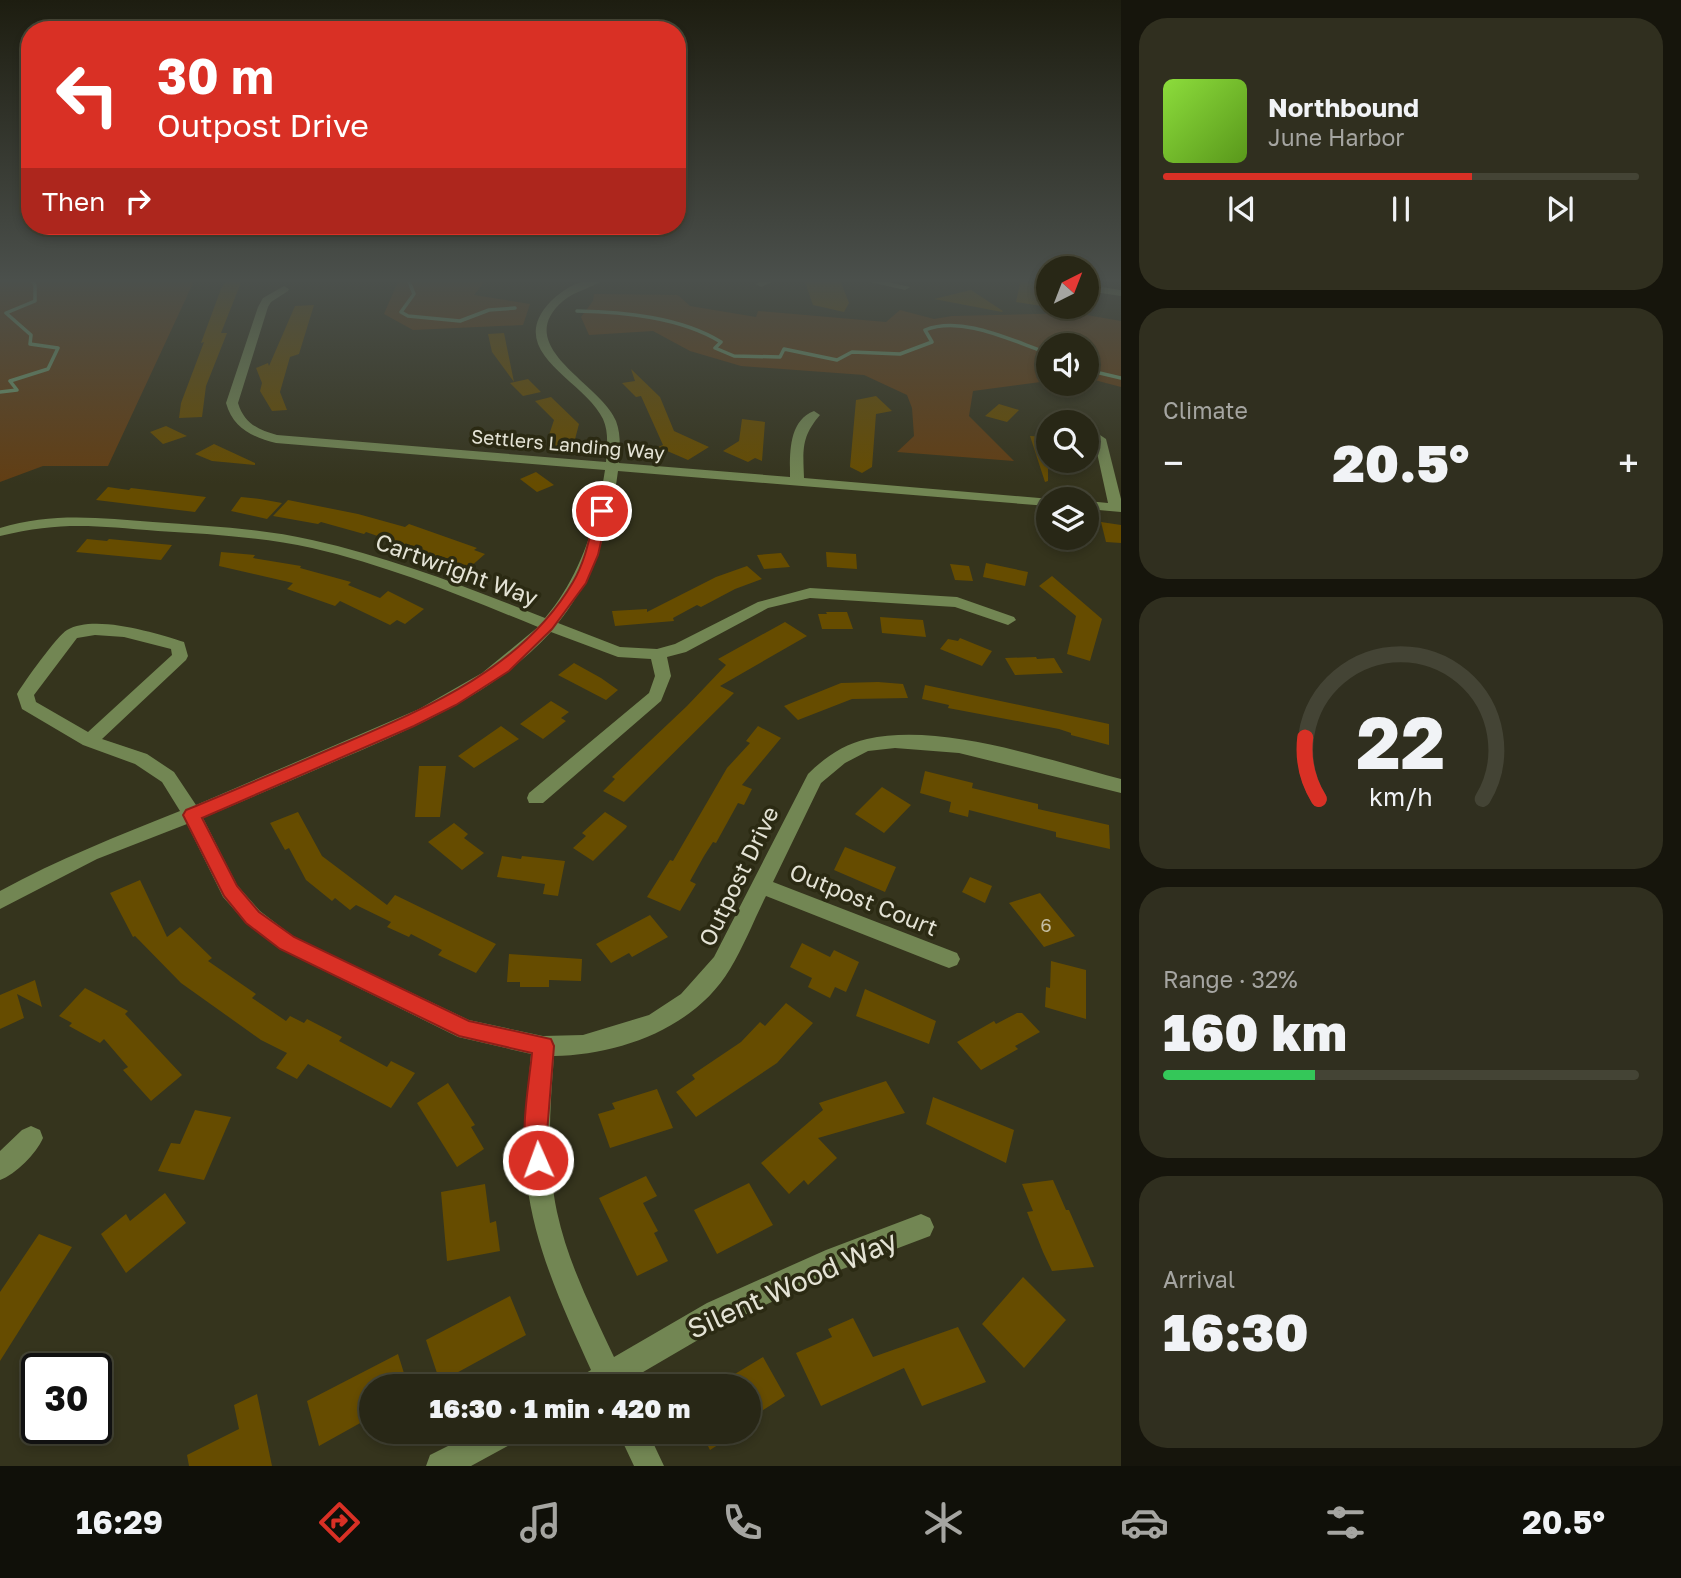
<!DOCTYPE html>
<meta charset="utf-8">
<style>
:root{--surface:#282716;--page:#302f1f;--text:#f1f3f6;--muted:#a5a5a1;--line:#444435;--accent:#d93025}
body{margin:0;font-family:"Golos Text",sans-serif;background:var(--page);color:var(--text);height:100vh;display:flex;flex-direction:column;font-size:26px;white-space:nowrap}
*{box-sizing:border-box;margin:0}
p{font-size:23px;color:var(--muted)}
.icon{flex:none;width:38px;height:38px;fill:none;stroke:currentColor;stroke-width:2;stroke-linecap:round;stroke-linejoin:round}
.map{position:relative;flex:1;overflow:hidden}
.side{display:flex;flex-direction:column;gap:18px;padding:18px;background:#16150c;width:560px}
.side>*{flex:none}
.hud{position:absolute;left:21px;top:21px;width:665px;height:214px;border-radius:28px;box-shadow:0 4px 10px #0003,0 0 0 2px var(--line);background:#d93025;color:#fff;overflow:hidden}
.needle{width:46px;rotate:42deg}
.buttons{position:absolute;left:1036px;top:256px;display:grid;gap:14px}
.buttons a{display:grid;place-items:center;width:63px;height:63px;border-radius:50%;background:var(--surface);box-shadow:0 4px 10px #0003,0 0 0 2px var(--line);font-size:35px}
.speed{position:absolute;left:21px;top:1353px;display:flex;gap:14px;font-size:35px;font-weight:700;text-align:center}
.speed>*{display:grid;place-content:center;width:91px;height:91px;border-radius:50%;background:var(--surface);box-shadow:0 4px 10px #0003,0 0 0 2px var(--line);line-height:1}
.speed .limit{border:4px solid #111;border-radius:10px;background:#fff;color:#111}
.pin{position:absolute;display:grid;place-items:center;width:60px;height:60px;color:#fff;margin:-30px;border:4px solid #fff;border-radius:50%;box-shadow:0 2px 7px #0007}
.me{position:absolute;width:77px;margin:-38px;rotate:358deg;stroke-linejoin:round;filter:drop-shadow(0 0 5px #0008)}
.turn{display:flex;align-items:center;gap:24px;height:147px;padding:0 21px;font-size:32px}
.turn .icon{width:91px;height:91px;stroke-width:2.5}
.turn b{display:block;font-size:49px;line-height:60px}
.then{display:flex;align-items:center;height:66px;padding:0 21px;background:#0003;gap:14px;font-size:26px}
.big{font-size:52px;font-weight:800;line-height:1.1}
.side .widget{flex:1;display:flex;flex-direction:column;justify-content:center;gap:10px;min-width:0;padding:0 24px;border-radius:28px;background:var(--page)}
.side .dial{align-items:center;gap:0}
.dial svg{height:182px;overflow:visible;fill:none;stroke:var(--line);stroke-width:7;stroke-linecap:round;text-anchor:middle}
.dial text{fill:var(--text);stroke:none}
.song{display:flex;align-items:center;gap:21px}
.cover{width:84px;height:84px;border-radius:10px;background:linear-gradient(135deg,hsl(90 70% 55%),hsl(90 70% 35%))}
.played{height:7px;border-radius:4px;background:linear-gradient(90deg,var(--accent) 65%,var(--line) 65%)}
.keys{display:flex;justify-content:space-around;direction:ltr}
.heat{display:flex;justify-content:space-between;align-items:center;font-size:38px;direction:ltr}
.charge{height:10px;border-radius:5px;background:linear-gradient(90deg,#34c759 32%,var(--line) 0)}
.trip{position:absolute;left:359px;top:1374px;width:402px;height:70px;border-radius:35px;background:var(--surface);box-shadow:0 4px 10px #0003,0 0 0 2px var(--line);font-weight:800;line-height:70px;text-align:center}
.tabs{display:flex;height:112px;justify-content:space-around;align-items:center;background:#101009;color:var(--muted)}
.tabs .icon{width:49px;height:49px}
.tabs .current{color:var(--accent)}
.tabs b{font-size:32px;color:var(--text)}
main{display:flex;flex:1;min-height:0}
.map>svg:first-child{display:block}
.green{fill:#623e13}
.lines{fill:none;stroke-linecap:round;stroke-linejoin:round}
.stream{stroke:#6d9a6e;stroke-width:3.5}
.building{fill:#664c00}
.minor{fill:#728653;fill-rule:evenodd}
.route{fill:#d93025;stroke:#8d1f18;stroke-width:2}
.labels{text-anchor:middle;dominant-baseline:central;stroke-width:7;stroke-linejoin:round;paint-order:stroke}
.far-street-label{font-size:19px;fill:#e4e3d5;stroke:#2b2a13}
.number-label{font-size:19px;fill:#c4bda0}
.street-label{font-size:23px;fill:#e4e3d5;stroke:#2b2a13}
.near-street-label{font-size:28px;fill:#e4e3d5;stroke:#2b2a13}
</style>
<main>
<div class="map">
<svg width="1121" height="1466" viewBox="0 0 1121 1466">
<rect width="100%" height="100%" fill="#35341d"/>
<!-- green -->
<path class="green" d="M 0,279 L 195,279 L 108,466 L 43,466 L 0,482 Z
M 399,279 L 479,279 L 485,281 L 474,295 L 530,304 L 523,325 L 413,330 L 384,314 Z
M 594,294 L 678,295 L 690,306 L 756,317 L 758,311 L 886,322 L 900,310 L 934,319 L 952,316 L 1075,313 L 1121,321 L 1121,387 L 1087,378 L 1087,345 L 1048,345 L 1048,381 L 973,391 L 969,416 L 1014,461 L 897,452 L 914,436 L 912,408 L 907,395 L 864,375 L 741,366 L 690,351 L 653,331 L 589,335 L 581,317 L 593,301 Z"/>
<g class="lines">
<!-- stream -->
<path class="stream" d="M 408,279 L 414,294 L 401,312 L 408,316 L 460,321 L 489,310 L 515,308
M 577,311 C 624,312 680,317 721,342 L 715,348 L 734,356 L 780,357 L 784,349 L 837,360 L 852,352 L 900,354 L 932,342 L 925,330 C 962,315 1012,341 1048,353
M 1087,370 L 1121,378
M 0,392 L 17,390 L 10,381 L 48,369 L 58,348 L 30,344 L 31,335 L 6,313 L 35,301 L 35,285 L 31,279"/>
</g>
<!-- building -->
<path class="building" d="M 804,279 L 840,280 L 849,303 L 844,312 L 813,305 Z
M 1021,279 L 1045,288 L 1042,306 L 1016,302 Z
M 227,280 L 242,280 L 221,333 L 227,333 L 206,386 L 202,417 L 179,418 L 181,403 L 204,342 L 201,343 L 221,289 Z
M 971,290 L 1003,311 L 1002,312 L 934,299 Z
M 314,305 L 299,354 L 290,357 L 280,392 L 287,410 L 272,411 L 260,391 L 262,383 L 256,368 L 268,363 L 269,366 L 295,306 Z
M 504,333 L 514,382 L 492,352 L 488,334 Z
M 631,369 L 660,397 L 674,431 L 709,447 L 688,460 L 658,447 L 663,445 L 641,396 L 636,397 L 622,383 L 635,381 Z
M 528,379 L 541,392 L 523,396 L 510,383 Z
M 876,396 L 892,411 L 876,414 L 872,467 L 862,473 L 850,467 L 856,400 Z
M 551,397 L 579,424 L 573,447 L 554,446 L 556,439 L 548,438 L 554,420 L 535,401 Z
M 999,404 L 1019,410 L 1007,422 L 985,416 Z
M 742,419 L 765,422 L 762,461 L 755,458 L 748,462 L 723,451 L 739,441 Z
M 166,426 L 187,436 L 163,444 L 150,432 Z
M 1030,436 L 1048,437 L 1048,481 L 1045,482 Z
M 214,444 L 255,463 L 255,465 L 212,461 L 195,454 Z
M 536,472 L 554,485 L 537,492 L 520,479 Z
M 108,487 L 129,490 L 131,488 L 206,497 L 195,512 L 96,500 Z
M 241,497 L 260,499 L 282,503 L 267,519 L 231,511 Z
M 288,500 L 358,514 L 405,527 L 409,524 L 477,548 L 474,550 L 485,554 L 469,568 L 366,532 L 364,534 L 321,522 L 318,524 L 273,516 Z
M 1101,522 L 1121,525 L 1121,543 L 1106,542 Z
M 87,539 L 107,541 L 109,539 L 172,545 L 161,560 L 76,552 Z
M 221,552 L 255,555 L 253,558 L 301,566 L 300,568 L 351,582 L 348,585 L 380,598 L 388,591 L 424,609 L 405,624 L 397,620 L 390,625 L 340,601 L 335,606 L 287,589 L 293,583 L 219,566 Z
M 826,552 L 856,554 L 857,569 L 827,567 Z
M 781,553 L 790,567 L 764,569 L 757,555 Z
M 986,563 L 1028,572 L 1025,586 L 983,577 Z
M 950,564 L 969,566 L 973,581 L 955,580 Z
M 747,566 L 762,579 L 735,589 L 701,607 L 697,605 L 673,618 L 674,621 L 615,626 L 612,611 L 647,609 L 647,612 L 716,577 Z
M 1052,576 L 1102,619 L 1090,661 L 1067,654 L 1076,616 L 1039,586 Z
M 826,612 L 847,612 L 853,629 L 822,629 L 818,614 L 827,614 Z
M 880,617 L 923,620 L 926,637 L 882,633 Z
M 785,622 L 807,636 L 720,686 L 734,693 L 624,802 L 603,791 L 615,779 L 612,777 L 687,706 L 726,665 L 718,659 Z
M 960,638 L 992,651 L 982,666 L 940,649 L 948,639 L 958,641 Z
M 1036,657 L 1037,659 L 1054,658 L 1063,673 L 1015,675 L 1005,658 Z
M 574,663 L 601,678 L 618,690 L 606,700 L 558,675 Z
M 878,682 L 903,684 L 908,698 L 852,699 L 798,720 L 784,706 L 841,683 Z
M 925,685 L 1109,724 L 1109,745 L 1071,735 L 1071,733 L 1059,729 L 948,708 L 949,705 L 922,699 Z
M 551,701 L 569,712 L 561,718 L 566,721 L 543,739 L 520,724 Z
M 501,726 L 519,739 L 474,768 L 458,756 Z
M 758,726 L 781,738 L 742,785 L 752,789 L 744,805 L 738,803 L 716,843 L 713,842 L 704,856 L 690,881 L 696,884 L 680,911 L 647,897 L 670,860 L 673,861 L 727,768 L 750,743 L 746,741 Z
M 419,766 L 446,766 L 440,817 L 415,817 Z
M 925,771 L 973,783 L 972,788 L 1038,804 L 1038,809 L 1109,825 L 1110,849 L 1056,837 L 1056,832 L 969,810 L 968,817 L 949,812 L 951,802 L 920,793 Z
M 882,787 L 911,805 L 884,833 L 855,814 Z
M 298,812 L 322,856 L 387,905 L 395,895 L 496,944 L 476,973 L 438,955 L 442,950 L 411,934 L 409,937 L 387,927 L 391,922 L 356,905 L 350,910 L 335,898 L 332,901 L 306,880 L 289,848 L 285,850 L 270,823 Z
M 605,812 L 627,826 L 626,828 L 593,861 L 573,848 L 586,836 L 582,833 Z
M 454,823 L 468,834 L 464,838 L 484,853 L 462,870 L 428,842 Z
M 845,847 L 896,867 L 885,892 L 834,870 Z
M 502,856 L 521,859 L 522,856 L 565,861 L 558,896 L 543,894 L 545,884 L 497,877 Z
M 970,877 L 992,886 L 985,903 L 962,892 Z
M 140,880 L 167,937 L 180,927 L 212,958 L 208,961 L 256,994 L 252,998 L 286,1021 L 290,1016 L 304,1023 L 307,1019 L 342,1037 L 339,1041 L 387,1067 L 391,1061 L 415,1073 L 391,1108 L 308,1064 L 297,1079 L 276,1068 L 287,1053 L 261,1040 L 181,983 L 135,936 L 133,937 L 110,893 Z
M 1040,893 L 1075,936 L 1044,947 L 1009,903 Z
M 650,915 L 668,937 L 632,957 L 629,953 L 611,963 L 596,944 Z
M 802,943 L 830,957 L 834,950 L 859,962 L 846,992 L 835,987 L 830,998 L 808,987 L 812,978 L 790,967 Z
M 509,954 L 582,959 L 581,981 L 549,980 L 549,987 L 520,987 L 520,982 L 507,982 Z
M 1051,961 L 1086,970 L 1086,1019 L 1045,1007 L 1046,987 L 1050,988 Z
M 35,980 L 42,1007 L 17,994 L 24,1018 L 0,1029 L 0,995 Z
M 85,988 L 128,1011 L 125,1014 L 182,1075 L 151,1101 L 123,1070 L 128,1067 L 104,1039 L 100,1043 L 69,1026 L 72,1023 L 59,1016 Z
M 865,989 L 936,1021 L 929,1044 L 856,1016 Z
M 786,1003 L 813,1023 L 777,1063 L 696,1117 L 676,1092 L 695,1079 L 692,1075 L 741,1042 L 760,1022 L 765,1026 Z
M 1017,1013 L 1022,1013 L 1040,1032 L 1015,1046 L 1018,1049 L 981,1070 L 957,1042 L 994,1021 L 996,1024 Z
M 886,1081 L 905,1113 L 818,1138 L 837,1158 L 808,1185 L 804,1180 L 789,1194 L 761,1163 L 823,1110 L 819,1103 Z
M 448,1083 L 475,1125 L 471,1127 L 484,1149 L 457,1167 L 417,1103 Z
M 657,1089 L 673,1128 L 610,1148 L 598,1114 L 615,1109 L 612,1103 Z
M 933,1097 L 1014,1130 L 1006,1163 L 926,1124 Z
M 195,1110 L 231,1117 L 204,1180 L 158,1171 L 171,1143 L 180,1144 Z
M 646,1176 L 657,1196 L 643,1203 L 658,1231 L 654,1233 L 668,1261 L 637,1276 L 599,1198 Z
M 1053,1180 L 1066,1210 L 1069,1210 L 1094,1267 L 1052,1271 L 1043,1252 L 1027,1212 L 1033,1211 L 1022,1184 Z
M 749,1183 L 773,1225 L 717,1254 L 694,1210 Z
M 485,1184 L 490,1223 L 496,1221 L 500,1251 L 447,1261 L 441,1192 Z
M 165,1193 L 186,1223 L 126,1273 L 101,1234 L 126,1214 L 130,1221 Z
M 39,1234 L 72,1247 L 0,1361 L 0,1292 Z
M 1023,1277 L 1066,1320 L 1024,1368 L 982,1324 Z
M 510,1296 L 526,1335 L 440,1382 L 426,1340 Z
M 853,1318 L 873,1357 L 958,1327 L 986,1382 L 922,1406 L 904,1368 L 821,1406 L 796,1353 L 832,1337 L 828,1329 Z
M 398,1354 L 408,1386 L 371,1386 L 371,1417 L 319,1446 L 307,1401 Z
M 763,1357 L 785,1396 L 749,1419 L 749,1386 L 715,1386 Z
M 257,1394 L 272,1466 L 189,1466 L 187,1455 L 239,1429 L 234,1405 Z
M 701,1432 L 738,1432 L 710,1450 Z"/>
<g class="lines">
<!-- minor -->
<path class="minor" d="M 605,279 C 592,288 575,291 563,301 C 510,347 601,383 616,421 C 621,434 620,449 619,463 L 790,477 C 790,454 788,421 814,411 L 820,415 C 801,437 803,450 804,478 L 1051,499 L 1048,499 L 1048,506 L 618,471 C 611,526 593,580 558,623 L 620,647 L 657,649 L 675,644 L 758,602 L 810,588 L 957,597 L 1014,617 L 1016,620 L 1008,625 L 955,607 L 810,598 L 768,608 L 686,652 L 667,657 L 671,676 L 661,701 L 543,803 L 529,803 L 527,798 L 529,793 L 649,693 L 655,676 L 651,659 L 618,657 L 551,632 C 493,695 413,728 336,761 C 292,780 248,799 203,818 L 237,885 L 260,911 L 294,937 L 469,1020 L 543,1036 L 583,1035 L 649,1015 L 681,994 L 714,957 L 808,774 C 824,758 844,744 867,739 C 942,722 1048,760 1121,779 L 1121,793 L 959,753 L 895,748 L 868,751 L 845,763 L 821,783 L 773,882 L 957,953 L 960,959 L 957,965 L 949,968 L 941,965 L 766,896 C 754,920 744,946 730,969 C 695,1028 619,1055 554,1056 C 550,1108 546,1160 557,1212 C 568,1263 592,1310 614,1357 L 707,1303 L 826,1250 L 921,1214 L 930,1218 L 934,1227 L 930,1236 L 840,1270 L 727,1323 L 626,1382 L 627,1386 L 577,1386 L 581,1376 L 591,1370 C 564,1310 535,1249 527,1183 C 523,1140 527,1097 531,1054 L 458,1037 L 280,949 L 246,923 L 223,897 L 187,824 L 97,859 L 0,909 L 0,891 C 58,859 118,836 180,811 L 162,782 L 135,764 L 83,745 L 22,709 L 17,694 C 24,682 57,636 67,630 C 95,614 155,633 184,642 L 188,656 L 186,660 L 102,739 L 147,754 L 174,772 L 196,805 L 419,709 L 482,673 L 538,627 C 464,597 390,566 312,548 C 261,537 209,534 158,531 C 96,526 62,521 0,536 L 0,528 C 52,512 101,518 153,522 C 206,526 260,528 312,540 C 393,558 469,588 545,618 C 580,577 597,523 605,470 L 276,443 C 252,437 233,428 226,403 L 258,307 L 263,298 L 284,286 L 289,289 L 288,291 L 271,302 L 268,307 L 238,403 C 244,423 258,430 277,435 L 606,462 C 607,448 609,432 603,419 C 585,380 502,352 551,301 C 565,287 586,277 605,279 ZM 95,635 L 124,637 L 171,649 L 172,655 L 88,732 L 36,702 L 34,695 L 77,638 Z
M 766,279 L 779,279 L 761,287 L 756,284 Z
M 857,279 L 875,279 L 910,287 L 905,290 Z
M 1087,285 L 1121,290 L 1121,296 L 1087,291 Z
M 1100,435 L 1106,439 L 1121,499 L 1121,512 L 1087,509 L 1087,501 L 1108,503 L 1094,439 Z
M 31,1126 L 40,1130 L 43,1138 C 36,1154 16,1174 0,1180 L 0,1151 L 22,1130 Z
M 476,1432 L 520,1432 L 515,1442 L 471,1466 L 426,1466 L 430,1455 Z
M 618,1432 L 648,1432 L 664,1466 L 634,1466 Z"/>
</g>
<!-- sky -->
<linearGradient id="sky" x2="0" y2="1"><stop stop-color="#1d1d10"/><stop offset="0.58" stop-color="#4b504c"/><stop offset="1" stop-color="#4b504c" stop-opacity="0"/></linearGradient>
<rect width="1121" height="484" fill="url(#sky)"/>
<!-- route -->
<path class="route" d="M 602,507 L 608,511 L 598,555 L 586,583 L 552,629 L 509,671 L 456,705 L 414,726 L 202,818 L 237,886 L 259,912 L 294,937 L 469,1021 L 551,1039 L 554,1046 L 547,1133 L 549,1160 L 546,1168 L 538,1172 L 530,1168 C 518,1138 529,1086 532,1053 L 459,1036 L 280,949 L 246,923 L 224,896 L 183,815 L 186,810 C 235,790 284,769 333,748 C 422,710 522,670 573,582 C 586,560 590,535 596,511 Z"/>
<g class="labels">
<!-- far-street labels -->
<g class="far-street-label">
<text transform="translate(568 444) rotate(5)">Settlers Landing Way</text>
</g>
<!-- number labels -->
<g class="number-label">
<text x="1046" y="924">6</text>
</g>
<!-- street labels -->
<g class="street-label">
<text transform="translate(457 569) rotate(20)">Cartwright Way</text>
<text transform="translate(738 876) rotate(-64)">Outpost Drive</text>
<text transform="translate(864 899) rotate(22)">Outpost Court</text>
</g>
<!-- near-street labels -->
<g class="near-street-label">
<text transform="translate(792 1284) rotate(-24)">Silent Wood Way</text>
</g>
</g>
</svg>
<div class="buttons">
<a><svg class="needle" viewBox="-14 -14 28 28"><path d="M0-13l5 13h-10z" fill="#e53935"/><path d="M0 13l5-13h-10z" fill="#a5a5a1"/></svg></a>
<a><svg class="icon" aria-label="sound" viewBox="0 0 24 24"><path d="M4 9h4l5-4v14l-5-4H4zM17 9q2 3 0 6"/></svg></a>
<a><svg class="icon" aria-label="search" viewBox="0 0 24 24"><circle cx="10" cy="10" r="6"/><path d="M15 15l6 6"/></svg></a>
<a><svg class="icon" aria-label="layers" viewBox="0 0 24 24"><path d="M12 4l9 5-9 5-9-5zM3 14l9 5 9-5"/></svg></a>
</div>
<div class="speed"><div class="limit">30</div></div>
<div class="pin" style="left:602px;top:511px;background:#d93025"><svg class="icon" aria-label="arrive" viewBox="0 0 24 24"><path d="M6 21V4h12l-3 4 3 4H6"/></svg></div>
<svg class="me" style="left:538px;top:1160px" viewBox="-20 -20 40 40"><circle r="17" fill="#d93025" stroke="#fff" stroke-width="3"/><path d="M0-11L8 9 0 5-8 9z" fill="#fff"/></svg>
<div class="trip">16:30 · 1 min · 420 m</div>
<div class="hud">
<div class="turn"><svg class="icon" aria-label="left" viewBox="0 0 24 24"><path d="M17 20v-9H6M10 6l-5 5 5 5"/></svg><div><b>30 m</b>Outpost Drive</div></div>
<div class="then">Then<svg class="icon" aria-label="right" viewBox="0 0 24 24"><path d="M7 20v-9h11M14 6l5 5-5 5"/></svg></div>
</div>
</div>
<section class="side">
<div class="widget">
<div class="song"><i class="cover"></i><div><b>Northbound</b><p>June Harbor</p></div></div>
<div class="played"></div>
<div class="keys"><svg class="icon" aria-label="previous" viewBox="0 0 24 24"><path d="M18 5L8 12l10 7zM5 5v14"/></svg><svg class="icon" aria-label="pause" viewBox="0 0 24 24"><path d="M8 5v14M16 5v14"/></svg><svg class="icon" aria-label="next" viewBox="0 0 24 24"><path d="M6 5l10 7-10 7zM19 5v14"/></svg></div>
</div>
<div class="widget"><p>Climate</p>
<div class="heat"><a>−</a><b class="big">20.5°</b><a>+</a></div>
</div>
<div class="widget dial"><svg viewBox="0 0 100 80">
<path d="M14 69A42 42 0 1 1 86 69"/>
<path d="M14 69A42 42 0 0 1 8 42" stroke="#d93025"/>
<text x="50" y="56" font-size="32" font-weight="700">22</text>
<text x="50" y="72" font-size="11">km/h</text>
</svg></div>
<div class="widget"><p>Range · 32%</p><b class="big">160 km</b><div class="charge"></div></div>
<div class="widget"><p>Arrival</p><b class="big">16:30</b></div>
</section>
</main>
<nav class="tabs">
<b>16:29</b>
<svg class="icon current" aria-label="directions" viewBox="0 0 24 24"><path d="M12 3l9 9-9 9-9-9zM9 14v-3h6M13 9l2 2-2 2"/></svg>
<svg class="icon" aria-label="music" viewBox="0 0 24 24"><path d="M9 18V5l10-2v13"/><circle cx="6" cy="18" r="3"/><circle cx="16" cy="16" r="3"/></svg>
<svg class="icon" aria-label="phone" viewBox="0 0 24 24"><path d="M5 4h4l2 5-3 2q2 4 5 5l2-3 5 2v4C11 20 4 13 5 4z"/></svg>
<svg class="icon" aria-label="climate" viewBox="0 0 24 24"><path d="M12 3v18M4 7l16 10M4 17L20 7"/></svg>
<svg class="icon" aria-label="car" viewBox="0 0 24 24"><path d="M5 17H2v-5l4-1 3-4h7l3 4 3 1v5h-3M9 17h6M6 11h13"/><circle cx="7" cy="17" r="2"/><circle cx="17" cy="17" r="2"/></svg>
<svg class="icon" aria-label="filters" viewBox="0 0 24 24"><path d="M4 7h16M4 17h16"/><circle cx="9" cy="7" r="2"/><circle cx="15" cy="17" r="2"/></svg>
<b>20.5°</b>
</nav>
